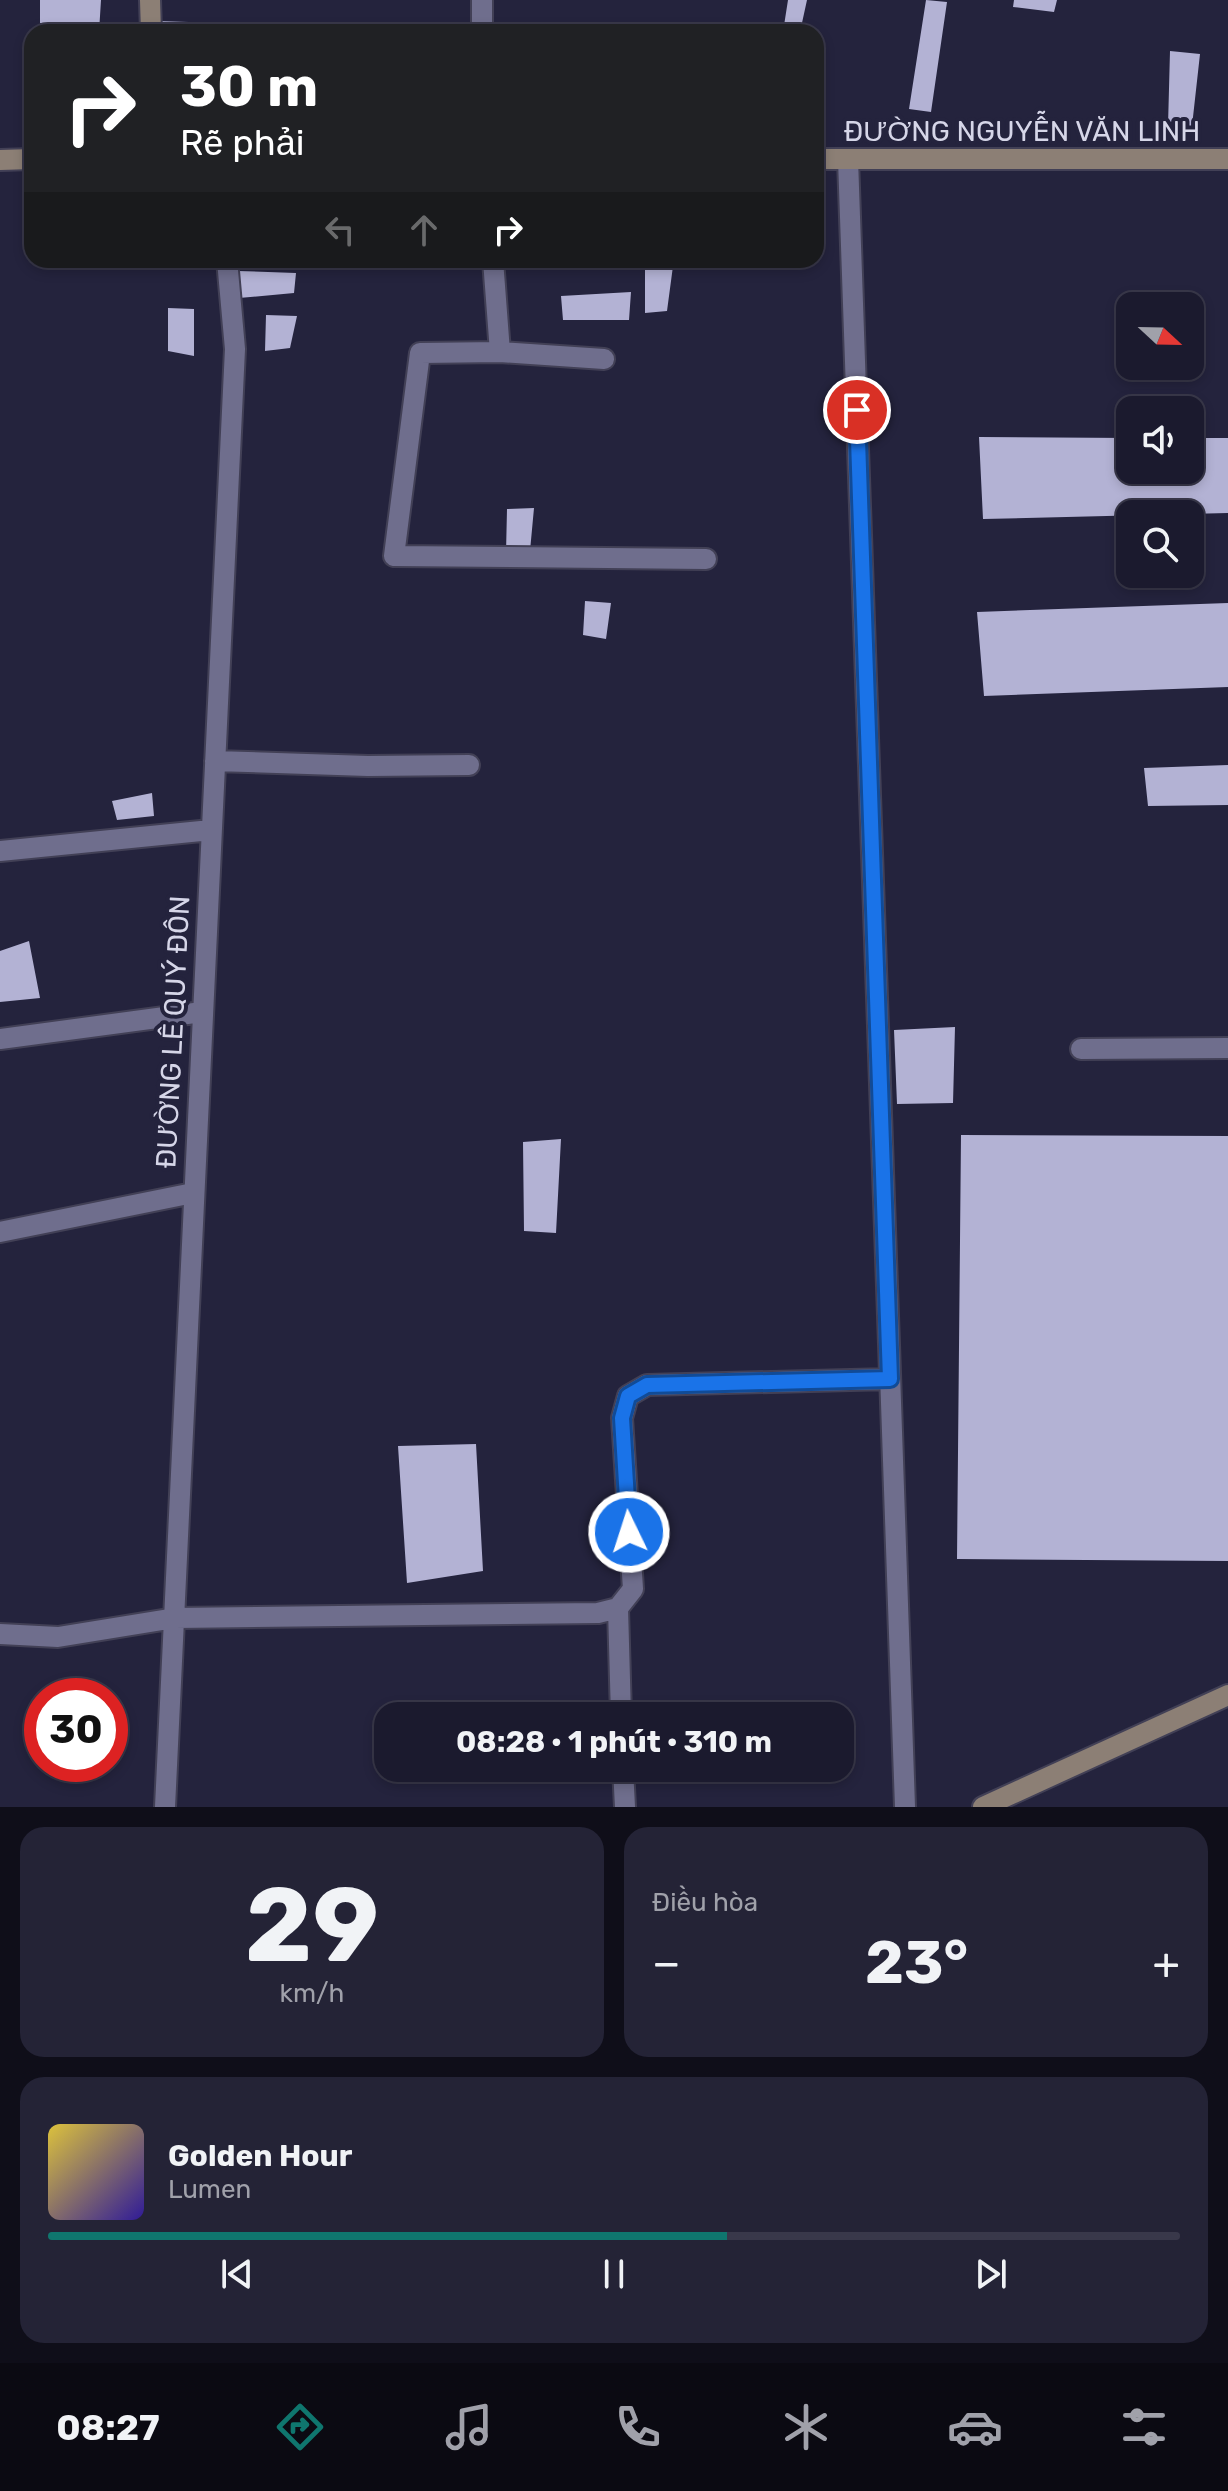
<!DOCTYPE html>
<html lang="vi">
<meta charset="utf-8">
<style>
:root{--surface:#1b1a2e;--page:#242336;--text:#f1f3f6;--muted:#a0a1aa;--line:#39384a;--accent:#0f766e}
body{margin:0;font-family:Rubik,sans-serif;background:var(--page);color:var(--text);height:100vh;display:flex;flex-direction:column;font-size:30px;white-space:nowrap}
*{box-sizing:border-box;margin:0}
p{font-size:26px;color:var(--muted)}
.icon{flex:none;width:44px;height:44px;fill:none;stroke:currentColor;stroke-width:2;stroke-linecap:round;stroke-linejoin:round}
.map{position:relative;height:1807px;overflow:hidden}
.side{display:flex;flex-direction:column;gap:20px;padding:20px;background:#0f0e19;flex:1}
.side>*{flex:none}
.guide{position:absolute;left:24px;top:24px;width:800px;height:244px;border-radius:24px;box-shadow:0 4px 12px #0003,0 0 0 2px var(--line);background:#202124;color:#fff;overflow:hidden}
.needle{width:52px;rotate:112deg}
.tools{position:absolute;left:1116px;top:292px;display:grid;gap:16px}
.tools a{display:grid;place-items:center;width:88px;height:88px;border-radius:16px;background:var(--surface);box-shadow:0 4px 12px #0003,0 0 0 2px var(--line);font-size:40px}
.speed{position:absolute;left:24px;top:1678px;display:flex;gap:16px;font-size:40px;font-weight:700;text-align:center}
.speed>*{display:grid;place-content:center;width:104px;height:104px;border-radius:50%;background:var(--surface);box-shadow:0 4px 12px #0003,0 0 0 2px var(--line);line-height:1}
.speed .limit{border:12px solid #d22;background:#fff;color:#111}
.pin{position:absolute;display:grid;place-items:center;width:68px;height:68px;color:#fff;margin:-34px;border:4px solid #fff;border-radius:50%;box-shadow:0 2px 8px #0007}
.me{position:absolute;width:88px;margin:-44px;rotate:356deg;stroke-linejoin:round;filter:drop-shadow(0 0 6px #0008)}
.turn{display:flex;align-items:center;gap:28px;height:168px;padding:0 24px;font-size:36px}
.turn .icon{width:104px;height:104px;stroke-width:2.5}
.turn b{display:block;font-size:56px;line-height:68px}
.lanes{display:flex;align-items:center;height:76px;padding:0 24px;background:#0003;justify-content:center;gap:40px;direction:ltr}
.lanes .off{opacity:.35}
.big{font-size:60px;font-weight:700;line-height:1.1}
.side .widget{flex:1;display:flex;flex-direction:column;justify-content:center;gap:12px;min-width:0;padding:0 28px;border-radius:24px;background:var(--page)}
.side .dial{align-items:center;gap:0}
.dial b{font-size:104px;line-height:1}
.song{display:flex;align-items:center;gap:24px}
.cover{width:96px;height:96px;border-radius:12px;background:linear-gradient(135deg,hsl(50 70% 55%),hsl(250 70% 35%))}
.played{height:8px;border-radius:4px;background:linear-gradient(90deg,var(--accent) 60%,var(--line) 60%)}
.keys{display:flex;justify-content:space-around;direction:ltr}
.heat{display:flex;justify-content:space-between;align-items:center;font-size:44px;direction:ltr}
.side .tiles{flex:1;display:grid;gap:20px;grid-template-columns:1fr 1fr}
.widget:last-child{grid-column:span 2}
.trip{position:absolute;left:374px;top:1702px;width:480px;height:80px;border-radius:24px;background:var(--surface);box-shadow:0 4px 12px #0003,0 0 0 2px var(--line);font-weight:700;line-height:80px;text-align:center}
.tabs{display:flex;height:128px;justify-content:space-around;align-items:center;background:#0b0a12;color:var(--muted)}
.tabs .icon{width:56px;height:56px}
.tabs .active{color:var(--accent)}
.tabs b{font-size:36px;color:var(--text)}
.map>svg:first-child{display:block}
.building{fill:#b3b2d4}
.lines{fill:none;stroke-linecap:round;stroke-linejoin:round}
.street-casing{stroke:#424056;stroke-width:24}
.secondary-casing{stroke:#424056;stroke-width:24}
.street{stroke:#6f6e8d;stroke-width:20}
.secondary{stroke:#8c7f75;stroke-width:20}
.route-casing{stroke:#114b97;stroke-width:20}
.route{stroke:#1a73e8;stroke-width:14}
.labels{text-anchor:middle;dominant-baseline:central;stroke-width:8;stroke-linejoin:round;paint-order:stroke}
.street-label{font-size:28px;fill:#d6d6e8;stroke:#24233d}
</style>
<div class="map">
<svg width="1228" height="1807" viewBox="0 0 1228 1807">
<rect width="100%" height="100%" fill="#24233d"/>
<!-- building -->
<path class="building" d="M 40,0 L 101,0 L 99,32 L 79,32 L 77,22 L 40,23 Z
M 788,0 L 807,0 L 800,32 L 783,32 Z
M 926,0 L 947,2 L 931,112 L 909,109 Z
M 1014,0 L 1057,0 L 1054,12 L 1013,7 Z
M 156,21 L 221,23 L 220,32 L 157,32 Z
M 1170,51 L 1200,54 L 1192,126 L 1168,126 Z
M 645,263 L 673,266 L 667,311 L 645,313 Z
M 238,271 L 296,273 L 294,293 L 239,298 Z
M 631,292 L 629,320 L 563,320 L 561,296 Z
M 168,308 L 194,309 L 194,356 L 168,351 Z
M 266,315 L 297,316 L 290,348 L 265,351 Z
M 979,437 L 1130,438 L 1130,470 L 1190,470 L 1190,438 L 1228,438 L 1228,513 L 983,519 Z
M 534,508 L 530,551 L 506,553 L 507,509 Z
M 585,601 L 611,603 L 606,639 L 583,635 Z
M 1228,603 L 1228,687 L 984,696 L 977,612 Z
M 1228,765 L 1228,805 L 1148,806 L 1144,768 Z
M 152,793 L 154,816 L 117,820 L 112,801 Z
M 29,941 L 40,998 L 0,1002 L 0,951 Z
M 955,1027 L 953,1103 L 897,1104 L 894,1030 Z
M 961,1135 L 1228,1136 L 1228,1561 L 957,1559 Z
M 561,1139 L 556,1233 L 524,1231 L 523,1142 Z
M 476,1444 L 483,1571 L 407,1583 L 398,1446 Z"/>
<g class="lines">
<defs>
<path id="street" d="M 482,0 L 482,32
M 848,159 L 905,1807
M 493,260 L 500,352
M 604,359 L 500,352 L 420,353 L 394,556 L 706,559
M 215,761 L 368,766 L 469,765
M 0,851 L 211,830
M 0,1039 L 202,1012
M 1081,1049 L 1228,1048
M 0,1232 L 193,1193
M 618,1608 L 621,1716
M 0,1634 L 58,1637 L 175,1618 L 598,1613 L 618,1608 L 633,1589 L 622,1418 L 628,1396 L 647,1385 L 890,1379
M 623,1768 L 625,1807
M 165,1807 L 235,349 L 227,260"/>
<path id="secondary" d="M 150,0 L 151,32
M 816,159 L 1228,159
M 0,160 L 32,159
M 983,1807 L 1228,1695"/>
</defs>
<!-- street casing -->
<use href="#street" class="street-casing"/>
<!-- secondary casing -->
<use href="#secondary" class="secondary-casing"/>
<!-- street -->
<use href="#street" class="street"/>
<!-- secondary -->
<use href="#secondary" class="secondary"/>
</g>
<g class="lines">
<defs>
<path id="route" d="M 629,1532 L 622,1418 L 628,1396 L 647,1385 L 890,1379 L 857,410"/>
</defs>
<!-- route casing -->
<use href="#route" class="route-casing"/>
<!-- route -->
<use href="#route" class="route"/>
</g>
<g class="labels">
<!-- street labels -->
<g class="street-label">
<text x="1022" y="131">ĐƯỜNG NGUYỄN VĂN LINH</text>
<text transform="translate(173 1032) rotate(-87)">ĐƯỜNG LÊ QUÝ ĐÔN</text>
</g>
</g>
</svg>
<div class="tools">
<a><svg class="needle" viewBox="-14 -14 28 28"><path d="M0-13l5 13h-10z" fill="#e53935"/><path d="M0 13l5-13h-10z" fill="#a0a1aa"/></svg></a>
<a><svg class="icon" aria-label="sound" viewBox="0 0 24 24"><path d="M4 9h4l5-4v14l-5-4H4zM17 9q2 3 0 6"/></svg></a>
<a><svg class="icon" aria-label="search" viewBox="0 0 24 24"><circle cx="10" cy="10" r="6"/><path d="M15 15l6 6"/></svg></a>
</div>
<div class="speed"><div class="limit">30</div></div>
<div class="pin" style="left:857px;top:410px;background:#d93025"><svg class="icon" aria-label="arrive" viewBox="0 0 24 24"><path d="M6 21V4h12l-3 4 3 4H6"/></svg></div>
<svg class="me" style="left:629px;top:1532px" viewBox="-20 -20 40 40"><circle r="17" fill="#1a73e8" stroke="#fff" stroke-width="3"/><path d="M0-11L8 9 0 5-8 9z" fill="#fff"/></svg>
<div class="trip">08:28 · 1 phút · 310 m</div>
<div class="guide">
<div class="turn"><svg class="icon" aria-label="right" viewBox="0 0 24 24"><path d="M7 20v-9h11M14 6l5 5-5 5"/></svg><div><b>30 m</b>Rẽ phải</div></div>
<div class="lanes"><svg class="icon off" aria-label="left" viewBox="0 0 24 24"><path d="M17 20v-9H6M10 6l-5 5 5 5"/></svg><svg class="icon off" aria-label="ahead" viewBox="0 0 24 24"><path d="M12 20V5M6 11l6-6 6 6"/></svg><svg class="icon" aria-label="right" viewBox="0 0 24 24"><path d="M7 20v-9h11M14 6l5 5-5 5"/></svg></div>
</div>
</div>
<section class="side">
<div class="tiles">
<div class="widget dial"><b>29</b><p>km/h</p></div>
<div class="widget"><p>Điều hòa</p>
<div class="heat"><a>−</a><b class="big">23°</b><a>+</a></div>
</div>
<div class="widget">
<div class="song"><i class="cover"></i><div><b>Golden Hour</b><p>Lumen</p></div></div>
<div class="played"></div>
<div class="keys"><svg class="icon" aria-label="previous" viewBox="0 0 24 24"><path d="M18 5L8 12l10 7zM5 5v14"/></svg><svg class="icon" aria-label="pause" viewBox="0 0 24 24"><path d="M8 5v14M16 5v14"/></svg><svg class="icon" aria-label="next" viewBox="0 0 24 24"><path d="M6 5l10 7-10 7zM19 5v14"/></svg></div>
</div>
</div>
</section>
<nav class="tabs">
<b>08:27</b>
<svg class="icon active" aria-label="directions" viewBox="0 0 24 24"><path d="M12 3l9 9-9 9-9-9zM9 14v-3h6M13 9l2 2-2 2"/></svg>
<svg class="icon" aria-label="music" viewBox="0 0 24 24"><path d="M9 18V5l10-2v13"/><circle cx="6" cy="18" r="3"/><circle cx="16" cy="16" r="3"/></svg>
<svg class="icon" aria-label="phone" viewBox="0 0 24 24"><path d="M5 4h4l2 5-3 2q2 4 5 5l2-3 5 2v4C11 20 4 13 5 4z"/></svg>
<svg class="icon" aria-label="climate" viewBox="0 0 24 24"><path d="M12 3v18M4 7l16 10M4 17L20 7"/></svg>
<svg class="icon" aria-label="car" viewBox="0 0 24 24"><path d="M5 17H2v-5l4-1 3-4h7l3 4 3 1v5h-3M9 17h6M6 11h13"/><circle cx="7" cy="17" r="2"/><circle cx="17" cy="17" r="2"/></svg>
<svg class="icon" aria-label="filters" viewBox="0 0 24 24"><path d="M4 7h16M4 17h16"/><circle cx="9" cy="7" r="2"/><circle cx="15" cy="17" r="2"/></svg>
</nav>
